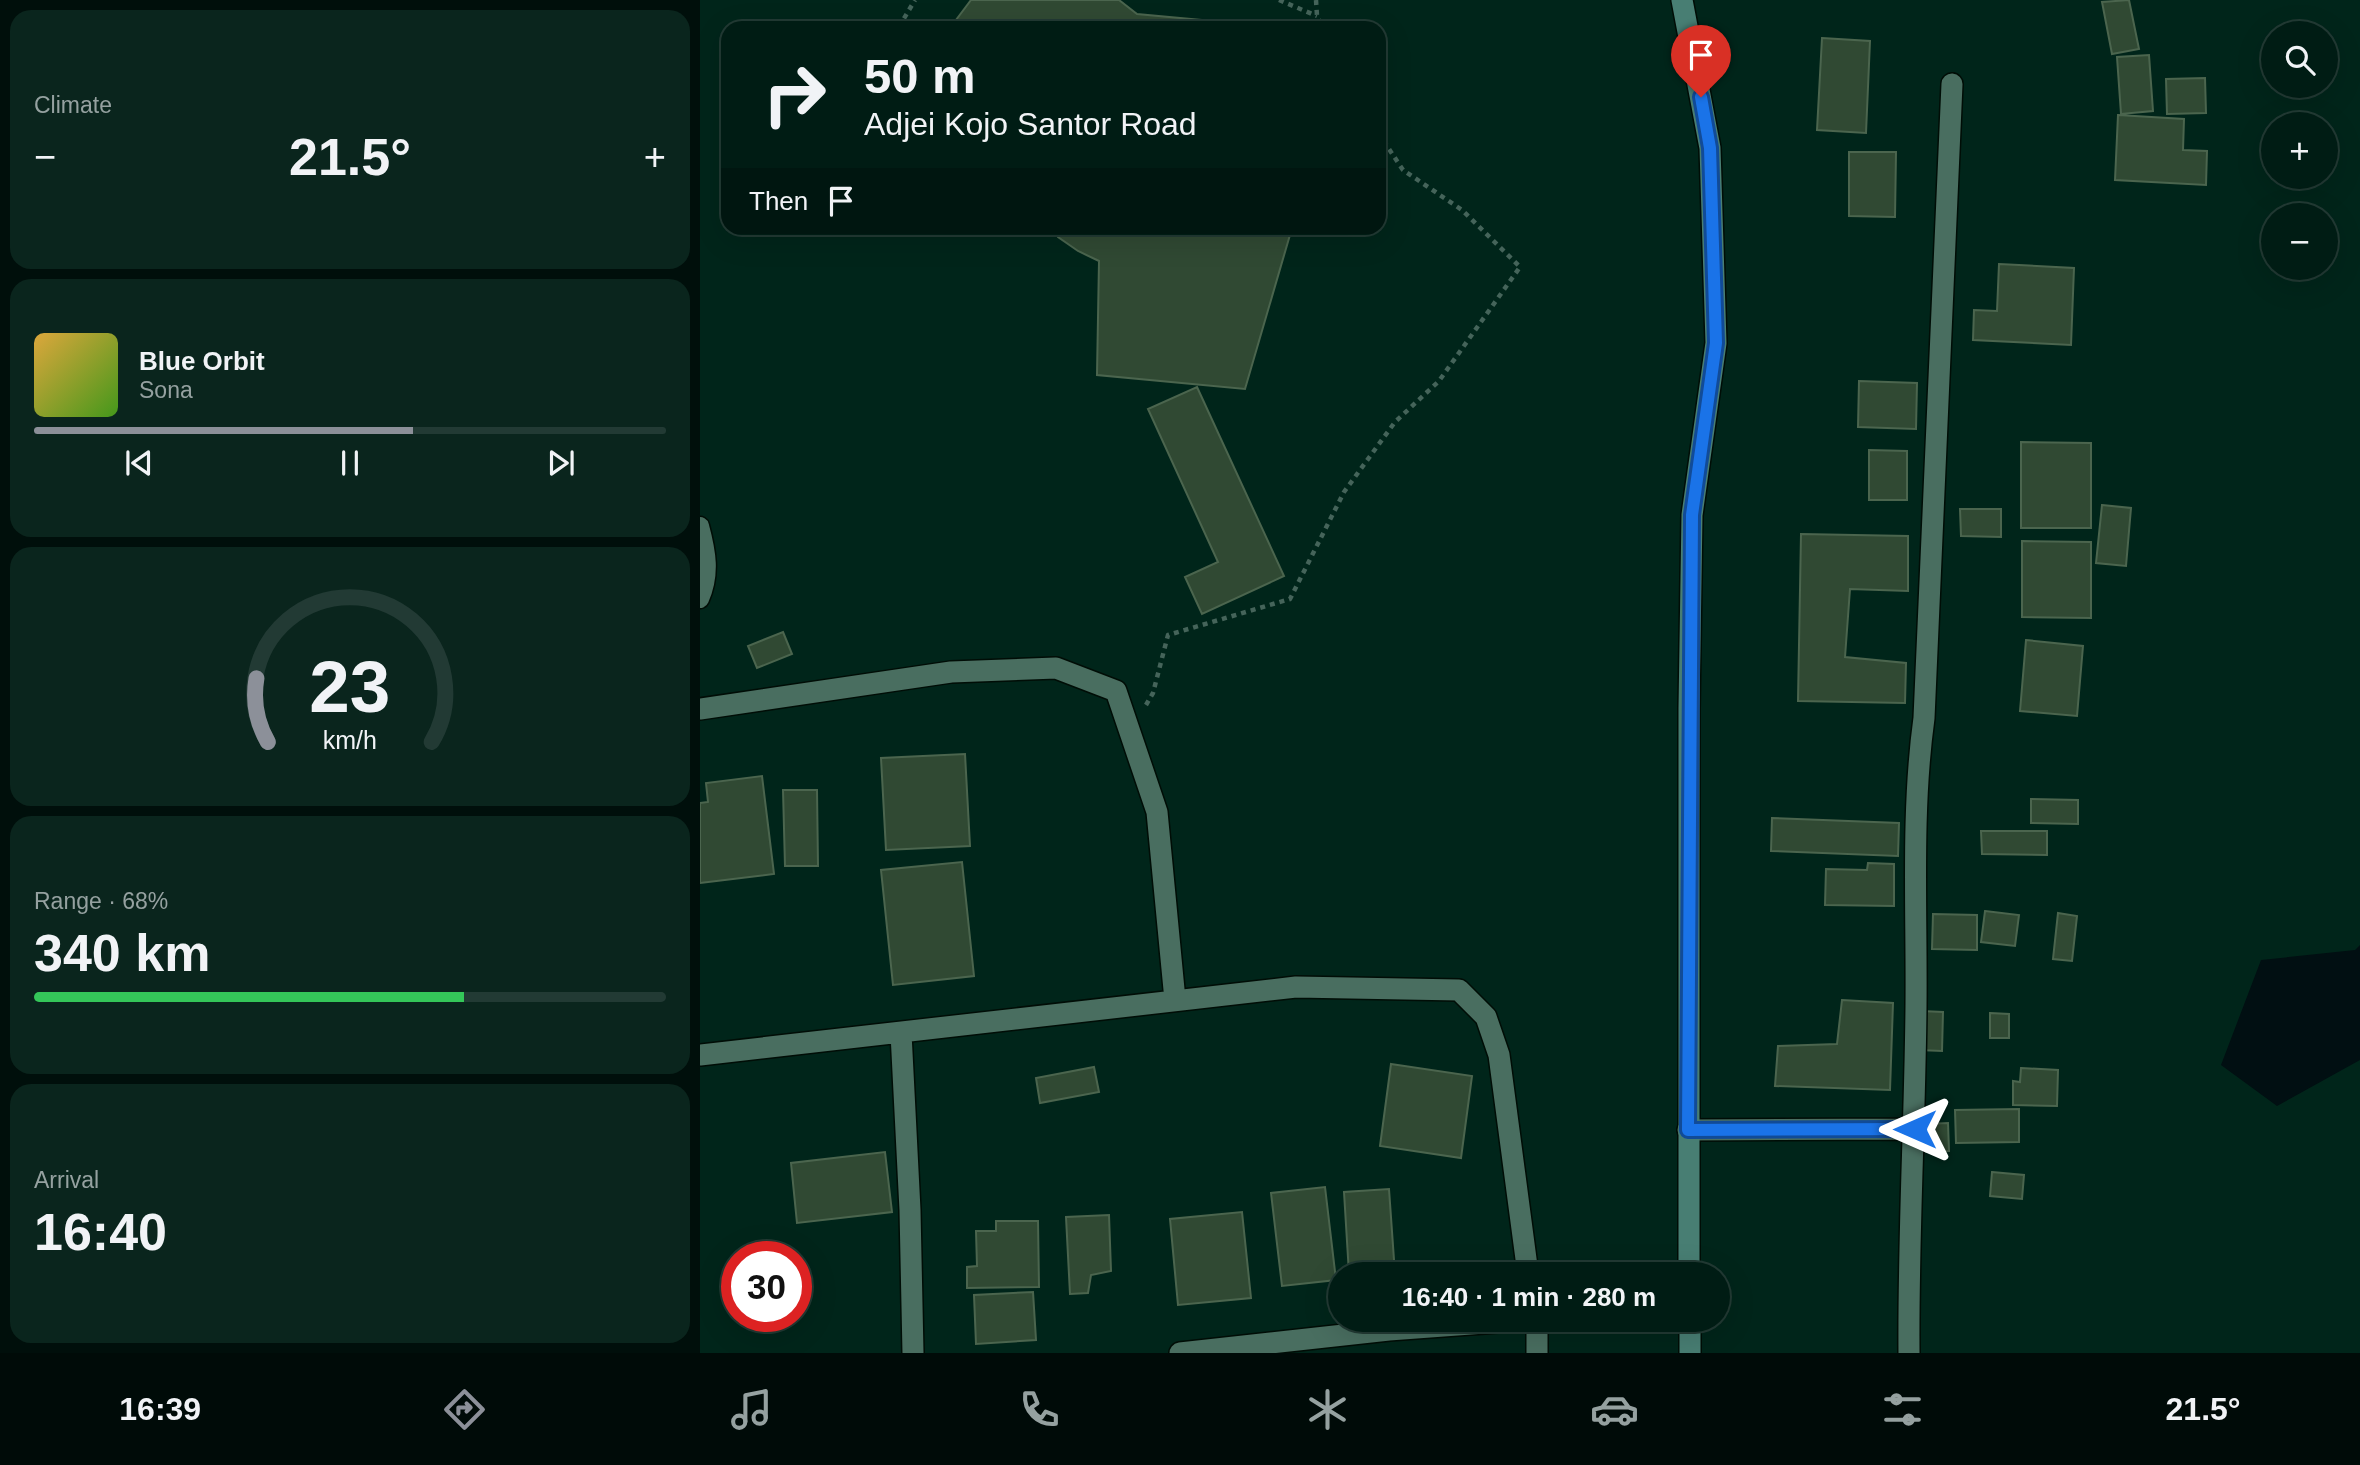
<!DOCTYPE html>
<meta charset="utf-8">
<style>
:root{--surface:#001c14;--page:#0a251d;--text:#f1f3f6;--muted:#95a1a0;--line:#223a34;--accent:#8c9099}
body{margin:0;font-family:Helvetica,sans-serif;background:var(--page);color:var(--text);height:100vh;display:flex;flex-direction:column;font-size:26px;white-space:nowrap}
*{box-sizing:border-box;margin:0}
p{font-size:23px;color:var(--muted)}
.icon{flex:none;width:38px;height:38px;fill:none;stroke:currentColor;stroke-width:2;stroke-linecap:round;stroke-linejoin:round}
.map{position:relative;flex:1;overflow:hidden}
.side{display:flex;flex-direction:column;gap:10px;padding:10px;background:#000f0b;width:700px}
.side>*{flex:none}
.banner{position:absolute;left:21px;top:21px;width:665px;height:214px;border-radius:21px;box-shadow:0 7px 28px #0002,0 0 0 2px var(--line);background:#001c14;color:var(--text);overflow:hidden}
.tools{position:absolute;left:1561px;top:21px;display:grid;gap:14px}
.tools a{display:grid;place-items:center;width:77px;height:77px;border-radius:50%;background:var(--surface);box-shadow:0 7px 28px #0002,0 0 0 2px var(--line);font-size:35px}
.speed{position:absolute;left:21px;top:1241px;display:flex;gap:14px;font-size:35px;font-weight:700;text-align:center}
.speed>*{display:grid;place-content:center;width:91px;height:91px;border-radius:50%;background:var(--surface);box-shadow:0 7px 28px #0002,0 0 0 2px var(--line);line-height:1}
.speed .limit{border:10px solid #d22;background:#fff;color:#111}
.pin{position:absolute;display:grid;place-items:center;width:60px;height:60px;color:#fff;margin:-72px -30px;border-radius:50% 50% 50% 0;rotate:-45deg;box-shadow:0 0 7px #0007}
.pin .icon{rotate:45deg}
.me{position:absolute;width:77px;margin:-38px;rotate:270deg;stroke-linejoin:round;filter:drop-shadow(0 0 5px #0008)}
.turn{display:flex;align-items:center;gap:24px;height:147px;padding:0 28px;font-size:32px}
.turn .icon{width:91px;height:91px;stroke-width:2.5}
.turn b{display:block;font-size:49px;line-height:60px}
.then{display:flex;align-items:center;height:66px;padding:0 28px;background:#0003;gap:14px;font-size:26px}
.big{font-size:52px;font-weight:700;line-height:1.1}
.side .widget{flex:1;display:flex;flex-direction:column;justify-content:center;gap:10px;min-width:0;padding:0 24px;border-radius:21px;background:var(--page)}
.side .dial{align-items:center;gap:0}
.dial svg{height:182px;overflow:visible;fill:none;stroke:var(--line);stroke-width:7;stroke-linecap:round;text-anchor:middle}
.dial text{fill:var(--text);stroke:none}
.song{display:flex;align-items:center;gap:21px}
.cover{width:84px;height:84px;border-radius:10px;background:linear-gradient(135deg,hsl(40 70% 55%),hsl(100 70% 35%))}
.played{height:7px;border-radius:4px;background:linear-gradient(90deg,var(--accent) 60%,var(--line) 60%)}
.keys{display:flex;justify-content:space-around;direction:ltr}
.heat{display:flex;justify-content:space-between;align-items:center;font-size:38px;direction:ltr}
.charge{height:10px;border-radius:5px;background:linear-gradient(90deg,#34c759 68%,var(--line) 0)}
.trip{position:absolute;left:628px;top:1262px;width:402px;height:70px;border-radius:35px;background:var(--surface);box-shadow:0 7px 28px #0002,0 0 0 2px var(--line);font-weight:700;line-height:70px;text-align:center}
.tab-bar{display:flex;height:112px;justify-content:space-around;align-items:center;background:#000b08;color:var(--muted)}
.tab-bar .icon{width:49px;height:49px}
.tab-bar .current{color:var(--accent)}
.tab-bar b{font-size:32px;color:var(--text)}
main{display:flex;flex:1;min-height:0}
.map>svg:first-child{display:block}
.water{fill:#010f12}
.building{fill:#304933;stroke:#4b654e;stroke-width:2}
.lines{fill:none;stroke-linecap:round;stroke-linejoin:round}
.lane-casing{stroke:#000d06;stroke-width:21}
.street-casing{stroke:#000d06;stroke-width:24}
.secondary-casing{stroke:#000d06;stroke-width:24}
.path{stroke:#45645a;stroke-width:4.5;stroke-dasharray:5 5;stroke-linecap:butt}
.lane{stroke:#496e60;stroke-width:18}
.street{stroke:#496e60;stroke-width:21}
.secondary{stroke:#487e73;stroke-width:21}
.route-casing{stroke:#114b97;stroke-width:18}
.route{stroke:#1a73e8;stroke-width:12}
</style>
<main>
<section class="side">
<div class="widget"><p>Climate</p>
<div class="heat"><a>−</a><b class="big">21.5°</b><a>+</a></div>
</div>
<div class="widget">
<div class="song"><i class="cover"></i><div><b>Blue Orbit</b><p>Sona</p></div></div>
<div class="played"></div>
<div class="keys"><svg class="icon" aria-label="previous" viewBox="0 0 24 24"><path d="M18 5L8 12l10 7zM5 5v14"/></svg><svg class="icon" aria-label="pause" viewBox="0 0 24 24"><path d="M8 5v14M16 5v14"/></svg><svg class="icon" aria-label="next" viewBox="0 0 24 24"><path d="M6 5l10 7-10 7zM19 5v14"/></svg></div>
</div>
<div class="widget dial"><svg viewBox="0 0 100 80">
<path d="M14 69A42 42 0 1 1 86 69"/>
<path d="M14 69A42 42 0 0 1 9 41" stroke="#8c9099"/>
<text x="50" y="56" font-size="32" font-weight="700">23</text>
<text x="50" y="72" font-size="11">km/h</text>
</svg></div>
<div class="widget"><p>Range · 68%</p><b class="big">340 km</b><div class="charge"></div></div>
<div class="widget"><p>Arrival</p><b class="big">16:40</b></div>
</section>
<div class="map">
<svg width="1660" height="1353" viewBox="0 0 1660 1353">
<rect width="100%" height="100%" fill="#00251a"/>
<!-- water -->
<path class="water" d="M 1660,945 L 1660,1060 L 1577,1106 L 1521,1065 L 1561,960 L 1655,950 Z"/>
<!-- building -->
<path class="building" d="M 271,0 L 419,0 L 437,14 L 523,22 L 525,28 L 250,28 Z
M 1429,0 L 1439,49 L 1412,54 L 1402,2 Z
M 1122,38 L 1170,41 L 1166,133 L 1117,130 Z
M 1449,55 L 1453,111 L 1421,114 L 1417,57 Z
M 1505,78 L 1506,113 L 1467,114 L 1466,79 Z
M 1418,115 L 1484,119 L 1483,150 L 1507,151 L 1506,185 L 1415,180 Z
M 1149,152 L 1196,152 L 1195,217 L 1149,216 Z
M 352,228 L 592,228 L 545,389 L 397,375 L 399,261 L 378,251 L 358,237 Z
M 1299,264 L 1374,268 L 1371,345 L 1273,340 L 1274,310 L 1297,311 Z
M 1159,381 L 1217,383 L 1216,429 L 1158,427 Z
M 497,387 L 584,576 L 502,614 L 485,577 L 518,562 L 448,409 Z
M 1321,442 L 1391,443 L 1391,528 L 1321,528 Z
M 1169,450 L 1207,451 L 1207,500 L 1169,500 Z
M 1402,505 L 1431,508 L 1426,566 L 1396,563 Z
M 1260,509 L 1301,509 L 1301,537 L 1261,536 Z
M 1101,534 L 1208,536 L 1208,591 L 1150,589 L 1145,657 L 1206,663 L 1205,703 L 1098,701 Z
M 1322,541 L 1391,542 L 1391,618 L 1322,617 Z
M 83,632 L 92,654 L 57,668 L 48,646 Z
M 1326,640 L 1383,646 L 1377,716 L 1320,711 Z
M 265,754 L 270,846 L 186,850 L 181,758 Z
M 62,776 L 74,874 L 0,883 L 0,803 L 8,802 L 6,783 Z
M 83,790 L 117,790 L 118,866 L 85,866 Z
M 1331,799 L 1378,800 L 1378,824 L 1331,823 Z
M 1072,818 L 1199,823 L 1198,856 L 1071,851 Z
M 1281,831 L 1347,831 L 1347,855 L 1282,854 Z
M 262,862 L 274,976 L 193,985 L 181,870 Z
M 1168,863 L 1194,864 L 1194,906 L 1125,905 L 1126,869 L 1167,870 Z
M 1285,911 L 1319,915 L 1315,946 L 1281,942 Z
M 1358,913 L 1377,916 L 1372,961 L 1353,959 Z
M 1233,914 L 1277,915 L 1277,950 L 1232,949 Z
M 1142,1000 L 1193,1003 L 1190,1090 L 1075,1086 L 1078,1046 L 1137,1044 Z
M 1221,1011 L 1243,1012 L 1242,1051 L 1219,1050 Z
M 1290,1013 L 1309,1014 L 1309,1038 L 1290,1038 Z
M 691,1064 L 772,1076 L 761,1158 L 680,1146 Z
M 394,1067 L 399,1092 L 340,1103 L 336,1078 Z
M 1321,1068 L 1358,1070 L 1357,1106 L 1313,1105 L 1313,1081 L 1320,1082 Z
M 1319,1109 L 1319,1142 L 1256,1143 L 1255,1110 Z
M 1248,1123 L 1249,1151 L 1226,1152 L 1226,1124 Z
M 185,1152 L 192,1212 L 97,1223 L 91,1163 Z
M 1292,1172 L 1324,1175 L 1322,1199 L 1290,1196 Z
M 625,1187 L 636,1280 L 582,1286 L 571,1193 Z
M 689,1189 L 695,1274 L 649,1274 L 644,1192 Z
M 542,1212 L 551,1298 L 478,1305 L 470,1219 Z
M 409,1215 L 411,1271 L 391,1275 L 388,1293 L 370,1294 L 366,1217 Z
M 296,1221 L 338,1221 L 339,1287 L 267,1288 L 267,1267 L 277,1266 L 276,1231 L 296,1231 Z
M 333,1292 L 336,1340 L 276,1344 L 274,1295 Z"/>
<g class="lines">
<defs>
<path id="lane" d="M 0,526 C 7,552 11,574 0,599"/>
<path id="street" d="M 0,709 L 251,672 L 356,668 L 416,691 L 457,812 L 475,1000
M 201,1033 L 210,1210 L 213,1353
M 0,1055 L 596,987 L 759,990 L 786,1017 L 799,1055 L 828,1274
M 988,1130 L 1215,1129
M 837,1320 L 837,1353
M 480,1353 L 689,1330 L 826,1320
M 1209,1353 C 1208,1237 1215,1122 1216,1006 C 1217,911 1211,813 1224,718 L 1252,84"/>
<path id="secondary" d="M 982,0 L 1010,148 L 1016,343 L 992,515 L 989,708 L 989,1274
M 990,1320 L 990,1353"/>
</defs>
<!-- lane casing -->
<use href="#lane" class="lane-casing"/>
<!-- street casing -->
<use href="#street" class="street-casing"/>
<!-- secondary casing -->
<use href="#secondary" class="secondary-casing"/>
<!-- path -->
<path class="path" d="M 579,0 L 617,16
M 616,0 L 617,16 L 623,28
M 204,28 L 203,20 L 215,0
M 446,705 L 453,693 L 468,635 L 590,599 L 644,492 L 695,422 L 739,381 L 820,267 L 762,210 L 703,170 L 679,134"/>
<!-- lane -->
<use href="#lane" class="lane"/>
<!-- street -->
<use href="#street" class="street"/>
<!-- secondary -->
<use href="#secondary" class="secondary"/>
</g>
<g class="lines">
<defs>
<path id="route" d="M 1001,97 L 1010,148 L 1016,343 L 992,515 L 988,1130 L 1215,1129"/>
</defs>
<!-- route casing -->
<use href="#route" class="route-casing"/>
<!-- route -->
<use href="#route" class="route"/>
</g>
</svg>
<div class="tools">
<a><svg class="icon" aria-label="search" viewBox="0 0 24 24"><circle cx="10" cy="10" r="6"/><path d="M15 15l6 6"/></svg></a>
<a>+</a>
<a>−</a>
</div>
<div class="speed"><div class="limit">30</div></div>
<div class="pin" style="left:1001px;top:97px;background:#d93025"><svg class="icon" aria-label="arrive" viewBox="0 0 24 24"><path d="M6 21V4h12l-3 4 3 4H6"/></svg></div>
<svg class="me" style="left:1215px;top:1129px" viewBox="-20 -20 40 40"><path d="M0-17L14 15 0 8-14 15z" fill="#1a73e8" stroke="#fff" stroke-width="4"/></svg>
<div class="trip">16:40 · 1 min · 280 m</div>
<div class="banner">
<div class="turn"><svg class="icon" aria-label="right" viewBox="0 0 24 24"><path d="M7 20v-9h11M14 6l5 5-5 5"/></svg><div><b>50 m</b>Adjei Kojo Santor Road</div></div>
<div class="then">Then<svg class="icon" aria-label="arrive" viewBox="0 0 24 24"><path d="M6 21V4h12l-3 4 3 4H6"/></svg></div>
</div>
</div>
</main>
<nav class="tab-bar">
<b>16:39</b>
<svg class="icon current" aria-label="directions" viewBox="0 0 24 24"><path d="M12 3l9 9-9 9-9-9zM9 14v-3h6M13 9l2 2-2 2"/></svg>
<svg class="icon" aria-label="music" viewBox="0 0 24 24"><path d="M9 18V5l10-2v13"/><circle cx="6" cy="18" r="3"/><circle cx="16" cy="16" r="3"/></svg>
<svg class="icon" aria-label="phone" viewBox="0 0 24 24"><path d="M5 4h4l2 5-3 2q2 4 5 5l2-3 5 2v4C11 20 4 13 5 4z"/></svg>
<svg class="icon" aria-label="climate" viewBox="0 0 24 24"><path d="M12 3v18M4 7l16 10M4 17L20 7"/></svg>
<svg class="icon" aria-label="car" viewBox="0 0 24 24"><path d="M5 17H2v-5l4-1 3-4h7l3 4 3 1v5h-3M9 17h6M6 11h13"/><circle cx="7" cy="17" r="2"/><circle cx="17" cy="17" r="2"/></svg>
<svg class="icon" aria-label="filters" viewBox="0 0 24 24"><path d="M4 7h16M4 17h16"/><circle cx="9" cy="7" r="2"/><circle cx="15" cy="17" r="2"/></svg>
<b>21.5°</b>
</nav>
